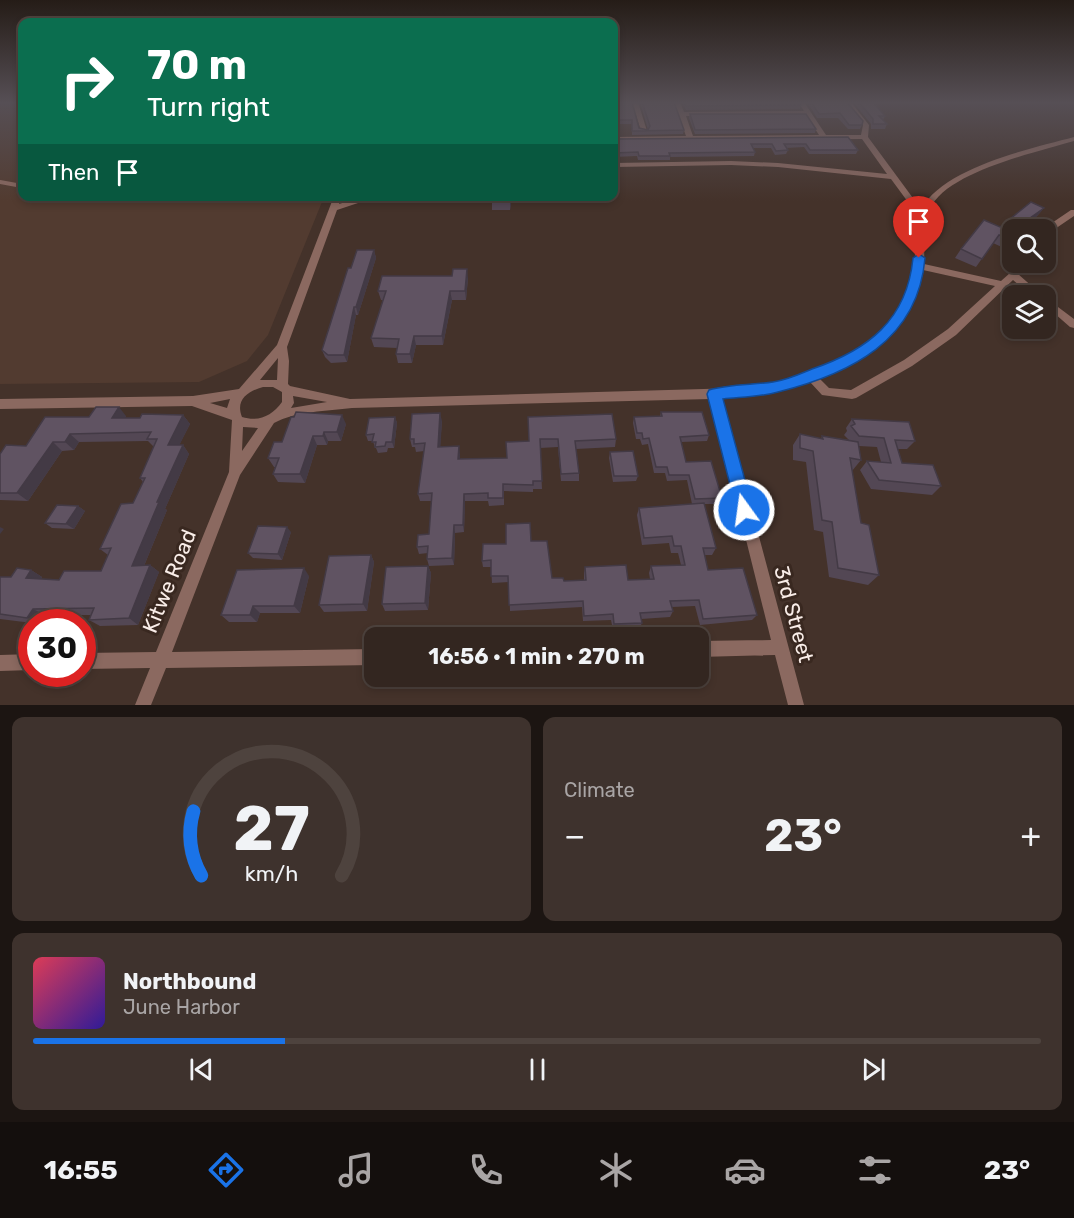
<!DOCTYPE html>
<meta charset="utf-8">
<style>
:root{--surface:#332620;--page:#3e322d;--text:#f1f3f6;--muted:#a9a5a5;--line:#4e433e;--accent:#1a73e8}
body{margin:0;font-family:Rubik,sans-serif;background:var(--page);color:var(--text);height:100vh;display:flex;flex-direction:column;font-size:22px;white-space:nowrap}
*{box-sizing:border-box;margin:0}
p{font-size:20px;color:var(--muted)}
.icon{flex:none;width:33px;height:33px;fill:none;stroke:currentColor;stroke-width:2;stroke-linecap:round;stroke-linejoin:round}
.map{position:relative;height:705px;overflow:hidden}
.side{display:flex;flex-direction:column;gap:12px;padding:12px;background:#1c1512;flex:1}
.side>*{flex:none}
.top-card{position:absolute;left:18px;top:18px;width:600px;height:183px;border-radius:12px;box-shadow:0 3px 9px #0003,0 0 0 2px var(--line);background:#0b6e4f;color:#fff;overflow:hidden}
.buttons{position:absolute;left:1002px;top:219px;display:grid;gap:12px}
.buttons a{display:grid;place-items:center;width:54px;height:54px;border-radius:12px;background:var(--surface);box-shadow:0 3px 9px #0003,0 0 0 2px var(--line);font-size:30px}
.speed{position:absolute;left:18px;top:609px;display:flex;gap:12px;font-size:30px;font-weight:700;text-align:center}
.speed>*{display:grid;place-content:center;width:78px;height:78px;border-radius:50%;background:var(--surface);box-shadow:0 3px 9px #0003,0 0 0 2px var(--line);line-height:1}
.speed .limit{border:9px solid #d22;background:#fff;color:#111}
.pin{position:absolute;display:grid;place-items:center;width:51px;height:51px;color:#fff;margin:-62px -26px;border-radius:50% 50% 50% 0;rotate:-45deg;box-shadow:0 0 6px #0007}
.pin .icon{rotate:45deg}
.me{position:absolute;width:66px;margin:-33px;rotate:346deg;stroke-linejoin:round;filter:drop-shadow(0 0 4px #0008)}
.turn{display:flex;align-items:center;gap:21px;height:126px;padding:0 30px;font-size:27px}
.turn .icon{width:78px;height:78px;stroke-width:2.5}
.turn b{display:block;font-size:42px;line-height:51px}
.then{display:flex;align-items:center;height:57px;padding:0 30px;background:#0003;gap:12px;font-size:22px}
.big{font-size:45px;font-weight:700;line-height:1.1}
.side .widget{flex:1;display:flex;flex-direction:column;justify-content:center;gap:9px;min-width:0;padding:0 21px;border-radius:12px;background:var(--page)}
.side .dial{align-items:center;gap:0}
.dial svg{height:156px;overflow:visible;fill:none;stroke:var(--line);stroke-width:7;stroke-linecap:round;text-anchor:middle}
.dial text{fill:var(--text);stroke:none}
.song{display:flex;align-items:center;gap:18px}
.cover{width:72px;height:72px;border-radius:9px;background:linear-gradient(135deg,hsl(350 70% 55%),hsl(250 70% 35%))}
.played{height:6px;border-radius:3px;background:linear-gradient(90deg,var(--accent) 25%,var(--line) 25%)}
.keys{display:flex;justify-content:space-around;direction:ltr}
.heat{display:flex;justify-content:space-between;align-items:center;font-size:33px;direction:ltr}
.side .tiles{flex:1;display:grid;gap:12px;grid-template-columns:1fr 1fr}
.widget:last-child{grid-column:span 2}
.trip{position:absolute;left:364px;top:627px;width:345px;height:60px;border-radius:12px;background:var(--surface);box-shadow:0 3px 9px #0003,0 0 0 2px var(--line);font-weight:700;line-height:60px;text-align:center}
.tab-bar{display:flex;height:96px;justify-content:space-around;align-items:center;background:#140f0d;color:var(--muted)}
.tab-bar .icon{width:42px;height:42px}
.tab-bar .on{color:var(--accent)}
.tab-bar b{font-size:27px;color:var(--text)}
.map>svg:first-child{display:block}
.built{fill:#523b30}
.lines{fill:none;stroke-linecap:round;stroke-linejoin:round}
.lane{stroke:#8b6960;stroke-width:4}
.street{fill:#8b6960;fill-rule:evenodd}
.wall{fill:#534754}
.shaded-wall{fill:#433a45}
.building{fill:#605362;stroke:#433a45;stroke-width:1.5}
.route{fill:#1a73e8;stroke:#114b97;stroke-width:1.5}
.labels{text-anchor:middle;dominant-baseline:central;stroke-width:6;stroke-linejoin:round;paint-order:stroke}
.near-street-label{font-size:21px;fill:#f9ede8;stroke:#392820}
</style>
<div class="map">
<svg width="1074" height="705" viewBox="0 0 1074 705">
<rect width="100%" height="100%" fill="#44322a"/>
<!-- built -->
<path class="built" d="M 0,102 L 22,102 L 22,196 L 324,197 L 268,335 L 247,361 L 199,382 L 0,384 Z"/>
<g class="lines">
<!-- lane -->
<path class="lane" d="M 0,182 L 22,186
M 237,196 L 261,201 L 271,196"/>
<!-- street -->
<path class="street" d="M 632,102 L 638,102 L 647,131 L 646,132 L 641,131 Z
M 674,102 L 680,102 L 684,112 L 804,111 L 798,102 L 804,102 L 826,135 L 861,135 L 863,125 L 844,102 L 851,102 L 869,125 L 868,137 L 921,209 C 945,167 1029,149 1074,137 L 1074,141 C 1037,152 946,172 930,209 C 922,226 925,246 924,264 L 1001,281 L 1010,273 L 1017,262 L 1026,262 L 1018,274 L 1043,296 L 1032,296 L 1013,280 L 956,335 L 912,366 L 856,398 L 852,399 L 822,395 L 810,382 L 777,391 L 722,398 L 804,705 L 788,705 L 775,655 L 699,657 L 699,641 L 771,640 L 711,399 L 352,408 C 327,411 296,411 274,423 L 240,475 L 172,652 L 375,649 L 375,665 L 166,668 L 151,705 L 135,705 L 150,668 L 82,669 L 82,653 L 156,652 L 229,472 L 232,420 L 192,406 L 0,409 L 0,399 L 193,396 L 239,389 L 277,345 L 334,196 L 342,196 L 339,204 L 365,196 L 379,196 L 337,210 L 287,347 L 289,361 L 288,384 L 290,386 L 350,399 L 739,388 C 806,380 893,356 912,281 C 917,260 913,238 919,217 L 891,179 L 778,167 L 731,165 L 614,167 L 614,163 L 731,161 L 778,163 L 887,174 L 862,139 L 614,141 L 614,137 L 686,136 ZM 806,115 L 819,135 L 693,136 L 686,116 ZM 923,270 L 995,286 L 948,329 L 904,360 L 851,390 L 829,388 L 820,379 C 870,360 914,326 923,270 ZM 278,358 L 277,380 L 260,380 ZM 263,387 L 273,387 L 282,392 L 282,402 C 272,416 259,422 242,417 C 235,400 248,391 263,387 ZM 293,396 L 327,402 L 291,408 L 294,403 ZM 230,399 L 227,408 L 210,403 ZM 243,427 L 258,428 L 242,451 Z
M 1071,210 L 1074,210 L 1074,216 L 1049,233 L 1046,233 L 1046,230 L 1043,229 Z
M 1046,298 L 1074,319 L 1074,328 L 1070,327 L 1046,306 Z
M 32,654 L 32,670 L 0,671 L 0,655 Z"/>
</g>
<!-- wall -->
<path class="wall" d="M 614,102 L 639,128 L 648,130 L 640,102 L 674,102 L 684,130 L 683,134 L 632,135 L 632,124 L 614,124 Z
M 682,102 L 799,102 L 801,105 L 800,109 L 686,110 Z
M 810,102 L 847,102 L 862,125 L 860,129 L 848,129 L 838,118 L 817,118 L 809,105 Z
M 853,102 L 873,102 L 885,116 L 883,120 L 887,124 L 885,129 L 871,129 L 871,124 Z
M 690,114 L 816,129 L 815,133 L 695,134 L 689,118 Z
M 848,137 L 858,150 L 856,154 L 809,154 L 804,147 L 786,148 L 788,150 L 786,154 L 775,155 L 771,148 L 753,148 L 755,152 L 754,156 L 670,157 L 670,160 L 638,160 L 637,156 L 614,157 L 614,138 L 614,139 Z
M 492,196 L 512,196 L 510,210 L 492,210 Z
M 1044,208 L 1037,216 L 1020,230 L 1006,249 L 993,243 L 976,267 L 955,258 L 961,249 L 1000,227 Z
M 374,250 L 376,258 L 358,315 L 356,315 L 347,362 L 331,363 L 325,357 L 322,350 Z
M 468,278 L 466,300 L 452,300 L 443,345 L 416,345 L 412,363 L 398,363 L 396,354 L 397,348 L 374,347 L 371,338 L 383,300 L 381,300 L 378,291 Z
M 661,412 L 709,435 L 707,441 L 681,442 L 686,462 L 722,498 L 719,504 L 704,504 L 716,548 L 712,555 L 705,555 L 708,570 L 757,615 L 752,620 L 700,625 L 695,606 L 672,607 L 673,611 L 670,617 L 641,619 L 642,623 L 639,629 L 613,630 L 611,620 L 583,621 L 582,607 L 510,611 L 509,582 L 492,583 L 491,567 L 483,567 L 482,561 L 506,544 L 531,541 L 552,578 L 564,581 L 584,580 L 584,573 L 585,567 L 628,580 L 650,579 L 649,573 L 651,566 L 681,565 L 678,553 L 671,553 L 669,543 L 642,545 L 637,515 L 639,508 L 692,504 L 687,480 L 667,481 L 665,473 L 654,473 L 648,444 L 642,445 L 640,439 L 636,439 L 633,423 L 634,417 L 660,416 Z
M 183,415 L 190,424 L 179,445 L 183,445 L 189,454 L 165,509 L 167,510 L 144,566 L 150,565 L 159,572 L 138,625 L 100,626 L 89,620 L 91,615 L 45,615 L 40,622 L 32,623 L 0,619 L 0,577 L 11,577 L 31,570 L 42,577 L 41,579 L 59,580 L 101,571 L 108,555 L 100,549 L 133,503 L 143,482 L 140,478 L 154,447 L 148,441 L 79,442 L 74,450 L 62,451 L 28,501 L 0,500 L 0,454 L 126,416 L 125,418 L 140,418 Z
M 395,417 L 397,423 L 394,448 L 388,448 L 387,452 L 378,453 L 376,448 L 375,448 L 373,441 L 368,441 L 366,435 Z
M 528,417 L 616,439 L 615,447 L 576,449 L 579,473 L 579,481 L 561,481 L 558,447 L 540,448 L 542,489 L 533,489 L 533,492 L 504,491 L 504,505 L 489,506 L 488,501 L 465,501 L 464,532 L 455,533 L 454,565 L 429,566 L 427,559 L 428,553 L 419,554 L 417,547 L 429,534 L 432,501 L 420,501 L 418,494 L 424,451 L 416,452 L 415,447 L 412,447 L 410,439 L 442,421 L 440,446 L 460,454 L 460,459 L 507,458 L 529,441 Z
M 852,419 L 915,441 L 907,449 L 898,449 L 902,463 L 941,486 L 932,495 L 871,489 L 860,470 L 867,461 L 881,462 L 877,447 L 859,446 L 861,460 L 852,471 L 861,523 L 879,575 L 868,585 L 829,577 L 823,532 L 814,530 L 806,462 L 793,460 L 793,445 L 800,434 L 821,439 L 822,436 L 849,440 L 844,435 L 847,431 L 846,428 Z
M 346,424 L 341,441 L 328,441 L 327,445 L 317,445 L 305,483 L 278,482 L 273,474 L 275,467 L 274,467 L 268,458 L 282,442 Z
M 610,452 L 638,476 L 636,481 L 613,482 L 609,458 Z
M 78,506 L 85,511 L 74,529 L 52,528 L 45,523 Z
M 291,532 L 282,560 L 253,558 L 248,553 Z
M 371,555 L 374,562 L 367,611 L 324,612 L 319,605 Z
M 428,566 L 431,573 L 428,610 L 385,611 L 382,604 Z
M 309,576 L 300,613 L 260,613 L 257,622 L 229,622 L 221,615 Z"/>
<!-- shaded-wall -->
<path class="shaded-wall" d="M 511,196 L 512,196 L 510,210 L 510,201 Z
M 1044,208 L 1037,216 L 1020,230 L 1023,223 Z
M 374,250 L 376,258 L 358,315 L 356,307 Z
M 467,269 L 468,278 L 466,300 L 465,291 Z
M 450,291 L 452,300 L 443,345 L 442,336 Z
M 354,307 L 356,315 L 347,362 L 344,355 Z
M 414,336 L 416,345 L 412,363 L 410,354 Z
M 119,407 L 126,416 L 120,426 L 112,418 Z
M 440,413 L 442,421 L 440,455 L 438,447 Z
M 183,415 L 190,424 L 175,454 L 168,445 Z
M 342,415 L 346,424 L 341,441 L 337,432 Z
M 395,417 L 397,423 L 394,448 L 392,442 Z
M 324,432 L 328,441 L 327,445 L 323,436 Z
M 70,434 L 79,442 L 74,450 L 65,442 Z
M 313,436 L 317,445 L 305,483 L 300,474 Z
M 53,442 L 62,451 L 28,501 L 17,493 Z
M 183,445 L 189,454 L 165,509 L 167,510 L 141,573 L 132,566 L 157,502 Z
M 459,446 L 460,454 L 460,467 L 458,459 Z
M 464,494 L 465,501 L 464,532 L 463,525 Z
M 78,506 L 85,511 L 74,529 L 66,524 Z
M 454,525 L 455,533 L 454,565 L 452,558 Z
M 0,527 L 4,529 L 0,534 Z
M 287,527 L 291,532 L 282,560 L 278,554 Z
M 371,555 L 374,562 L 367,611 L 363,604 Z
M 150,565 L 159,572 L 138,625 L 129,618 Z
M 428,566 L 431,573 L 428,610 L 425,603 Z
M 304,568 L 309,576 L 300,613 L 294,606 Z
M 31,570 L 42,577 L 37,585 L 26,578 Z
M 253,606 L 260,613 L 257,622 L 250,615 Z
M 33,609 L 45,615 L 40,622 L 36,622 L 27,618 Z"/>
<!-- building -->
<path class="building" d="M 614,102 L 632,102 L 639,128 L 648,130 L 650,126 L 642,102 L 674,102 L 684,130 L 632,131 L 632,120 L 614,120 Z
M 685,102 L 799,102 L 801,105 L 686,106 Z
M 811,102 L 847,102 L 863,121 L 862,125 L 849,125 L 840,113 L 819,114 Z
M 859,102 L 873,102 L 885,116 L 879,116 L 887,124 L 873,124 L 873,119 Z
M 690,114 L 806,114 L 816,129 L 695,130 Z
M 848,137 L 858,150 L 810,150 L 806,144 L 784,144 L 788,150 L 776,151 L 772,144 L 751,144 L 755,152 L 669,153 L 670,156 L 639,156 L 638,152 L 614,153 L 614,138 L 614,139 Z
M 492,196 L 511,196 L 510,201 L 491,201 Z
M 1031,202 L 1044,208 L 1023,223 L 1019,230 L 1012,230 L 1012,240 L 999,235 L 982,259 L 961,249 L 984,220 L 1000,227 Z
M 357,250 L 374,250 L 356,307 L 354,307 L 344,355 L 328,355 L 322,350 L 348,268 L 351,268 Z
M 453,269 L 467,269 L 465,291 L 450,291 L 442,336 L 414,336 L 410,354 L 396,354 L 399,339 L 371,338 L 386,291 L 378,291 L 382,276 L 452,276 Z
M 96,407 L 119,407 L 112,418 L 140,418 L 142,414 L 183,415 L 168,445 L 183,445 L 157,502 L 159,502 L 132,566 L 150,565 L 129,618 L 89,620 L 94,608 L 33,609 L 27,618 L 0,614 L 0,577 L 11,577 L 17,568 L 31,570 L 26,578 L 59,580 L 64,571 L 101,571 L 111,548 L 100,549 L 121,504 L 133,503 L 145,478 L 140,478 L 157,439 L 147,439 L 151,432 L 70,434 L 65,442 L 53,442 L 17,493 L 0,493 L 0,454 L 6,445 L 26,446 L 45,417 L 89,417 Z
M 296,412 L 342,415 L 337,432 L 324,432 L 323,436 L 313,436 L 300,474 L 273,474 L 279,458 L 268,458 L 274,442 L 282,442 L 291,417 L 294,417 Z
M 661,412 L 702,412 L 709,435 L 680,437 L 686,462 L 711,461 L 722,498 L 695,499 L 689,475 L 669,475 L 667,467 L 656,467 L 649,438 L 643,439 L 642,433 L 637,433 L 634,417 L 662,416 Z
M 440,413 L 438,447 L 459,446 L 458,459 L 507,458 L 506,442 L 529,441 L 528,417 L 612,414 L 616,439 L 575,441 L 579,473 L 561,474 L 558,439 L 540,439 L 542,481 L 533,481 L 533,485 L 503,484 L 503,498 L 488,498 L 488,493 L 464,494 L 463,525 L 454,525 L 452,558 L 427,559 L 428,546 L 417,547 L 418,535 L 429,534 L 432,493 L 418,494 L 425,443 L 414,444 L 414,439 L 410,439 L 412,414 Z
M 395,417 L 392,442 L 386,442 L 385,446 L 375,447 L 376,442 L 372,442 L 374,434 L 366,435 L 369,418 Z
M 852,419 L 909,422 L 915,441 L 895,440 L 902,463 L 933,465 L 941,486 L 879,480 L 867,461 L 891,463 L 884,438 L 859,436 L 851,426 L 855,424 Z
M 800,434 L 823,439 L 822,436 L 858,442 L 861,460 L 850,458 L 861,523 L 869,525 L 879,575 L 838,568 L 832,522 L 822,520 L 813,451 L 800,448 Z
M 633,451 L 638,476 L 614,476 L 610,452 Z
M 704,503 L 716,548 L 703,548 L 708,570 L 743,568 L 757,615 L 703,619 L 699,600 L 670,601 L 673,611 L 640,613 L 642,623 L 614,624 L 613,614 L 584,616 L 583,601 L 509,605 L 508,576 L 491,576 L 491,560 L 482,561 L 483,544 L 506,544 L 506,524 L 530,523 L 531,541 L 547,541 L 552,578 L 563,578 L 564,581 L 586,580 L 585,567 L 626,565 L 628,580 L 654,579 L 651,566 L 685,565 L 681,546 L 674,546 L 672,536 L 644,538 L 639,508 Z
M 57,505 L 78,506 L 66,524 L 45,523 Z
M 258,526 L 287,527 L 278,554 L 248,553 Z
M 371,555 L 363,604 L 319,605 L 329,556 Z
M 428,566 L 425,603 L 382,604 L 386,567 Z
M 304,568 L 294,606 L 253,606 L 250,615 L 221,615 L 237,570 Z"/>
<!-- sky -->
<linearGradient id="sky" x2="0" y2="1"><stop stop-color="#251c17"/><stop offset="0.51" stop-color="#564f55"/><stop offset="1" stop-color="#564f55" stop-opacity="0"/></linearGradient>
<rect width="1074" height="201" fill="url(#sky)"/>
<!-- route -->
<path class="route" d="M 919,254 L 925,258 C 918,341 850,374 778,392 C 760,397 741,397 723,399 L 753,510 L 750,516 L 744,518 L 738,516 L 707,394 L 709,390 C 729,384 753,385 773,382 C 787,380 800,374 812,369 C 868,350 907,320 913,258 Z"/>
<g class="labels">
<!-- near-street labels -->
<g class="near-street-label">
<text transform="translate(169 581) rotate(-68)">Kitwe Road</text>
<text transform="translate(794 614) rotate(75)">3rd Street</text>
</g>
</g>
</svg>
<div class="buttons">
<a><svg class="icon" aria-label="search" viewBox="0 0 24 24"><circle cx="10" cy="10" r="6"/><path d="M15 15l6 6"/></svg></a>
<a><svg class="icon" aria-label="layers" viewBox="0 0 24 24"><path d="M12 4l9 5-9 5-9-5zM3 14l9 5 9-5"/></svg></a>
</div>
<div class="speed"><div class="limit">30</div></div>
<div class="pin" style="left:919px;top:258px;background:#d93025"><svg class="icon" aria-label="arrive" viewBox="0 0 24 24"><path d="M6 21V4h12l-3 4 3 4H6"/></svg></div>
<svg class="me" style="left:744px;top:510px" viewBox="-20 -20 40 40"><circle r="17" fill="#1a73e8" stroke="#fff" stroke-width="3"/><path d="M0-11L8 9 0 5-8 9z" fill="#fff"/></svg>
<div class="trip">16:56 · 1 min · 270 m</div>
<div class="top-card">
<div class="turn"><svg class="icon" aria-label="right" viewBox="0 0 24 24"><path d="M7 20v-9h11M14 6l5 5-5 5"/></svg><div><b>70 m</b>Turn right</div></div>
<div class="then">Then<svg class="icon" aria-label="arrive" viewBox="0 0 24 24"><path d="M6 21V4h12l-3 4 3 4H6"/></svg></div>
</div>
</div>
<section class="side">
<div class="tiles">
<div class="widget dial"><svg viewBox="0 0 100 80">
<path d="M14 69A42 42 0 1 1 86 69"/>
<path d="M14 69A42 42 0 0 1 10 36" stroke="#1a73e8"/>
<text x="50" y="56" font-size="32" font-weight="700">27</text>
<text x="50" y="72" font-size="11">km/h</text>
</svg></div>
<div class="widget"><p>Climate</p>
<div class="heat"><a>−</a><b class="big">23°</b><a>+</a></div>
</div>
<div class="widget">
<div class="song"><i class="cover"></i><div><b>Northbound</b><p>June Harbor</p></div></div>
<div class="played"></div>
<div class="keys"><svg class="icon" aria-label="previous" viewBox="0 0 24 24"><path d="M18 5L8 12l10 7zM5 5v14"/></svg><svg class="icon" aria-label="pause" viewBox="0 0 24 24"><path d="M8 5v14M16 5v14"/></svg><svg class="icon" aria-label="next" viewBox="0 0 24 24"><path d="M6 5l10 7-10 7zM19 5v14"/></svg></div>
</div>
</div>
</section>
<nav class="tab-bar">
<b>16:55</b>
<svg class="icon on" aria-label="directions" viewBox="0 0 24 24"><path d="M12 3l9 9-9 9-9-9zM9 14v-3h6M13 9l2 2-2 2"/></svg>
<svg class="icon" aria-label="music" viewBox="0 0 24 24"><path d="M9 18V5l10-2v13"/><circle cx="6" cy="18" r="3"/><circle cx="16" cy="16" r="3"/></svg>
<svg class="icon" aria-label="phone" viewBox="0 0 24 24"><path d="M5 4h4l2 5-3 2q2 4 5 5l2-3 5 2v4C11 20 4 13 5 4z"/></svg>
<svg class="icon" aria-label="climate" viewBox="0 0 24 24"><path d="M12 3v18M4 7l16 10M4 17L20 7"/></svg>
<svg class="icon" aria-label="car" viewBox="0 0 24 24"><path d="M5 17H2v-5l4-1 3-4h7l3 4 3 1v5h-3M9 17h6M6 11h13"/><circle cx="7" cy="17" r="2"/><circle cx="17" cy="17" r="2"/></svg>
<svg class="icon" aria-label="filters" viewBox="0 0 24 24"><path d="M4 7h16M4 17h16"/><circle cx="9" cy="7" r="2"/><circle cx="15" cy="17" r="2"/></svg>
<b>23°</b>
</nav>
